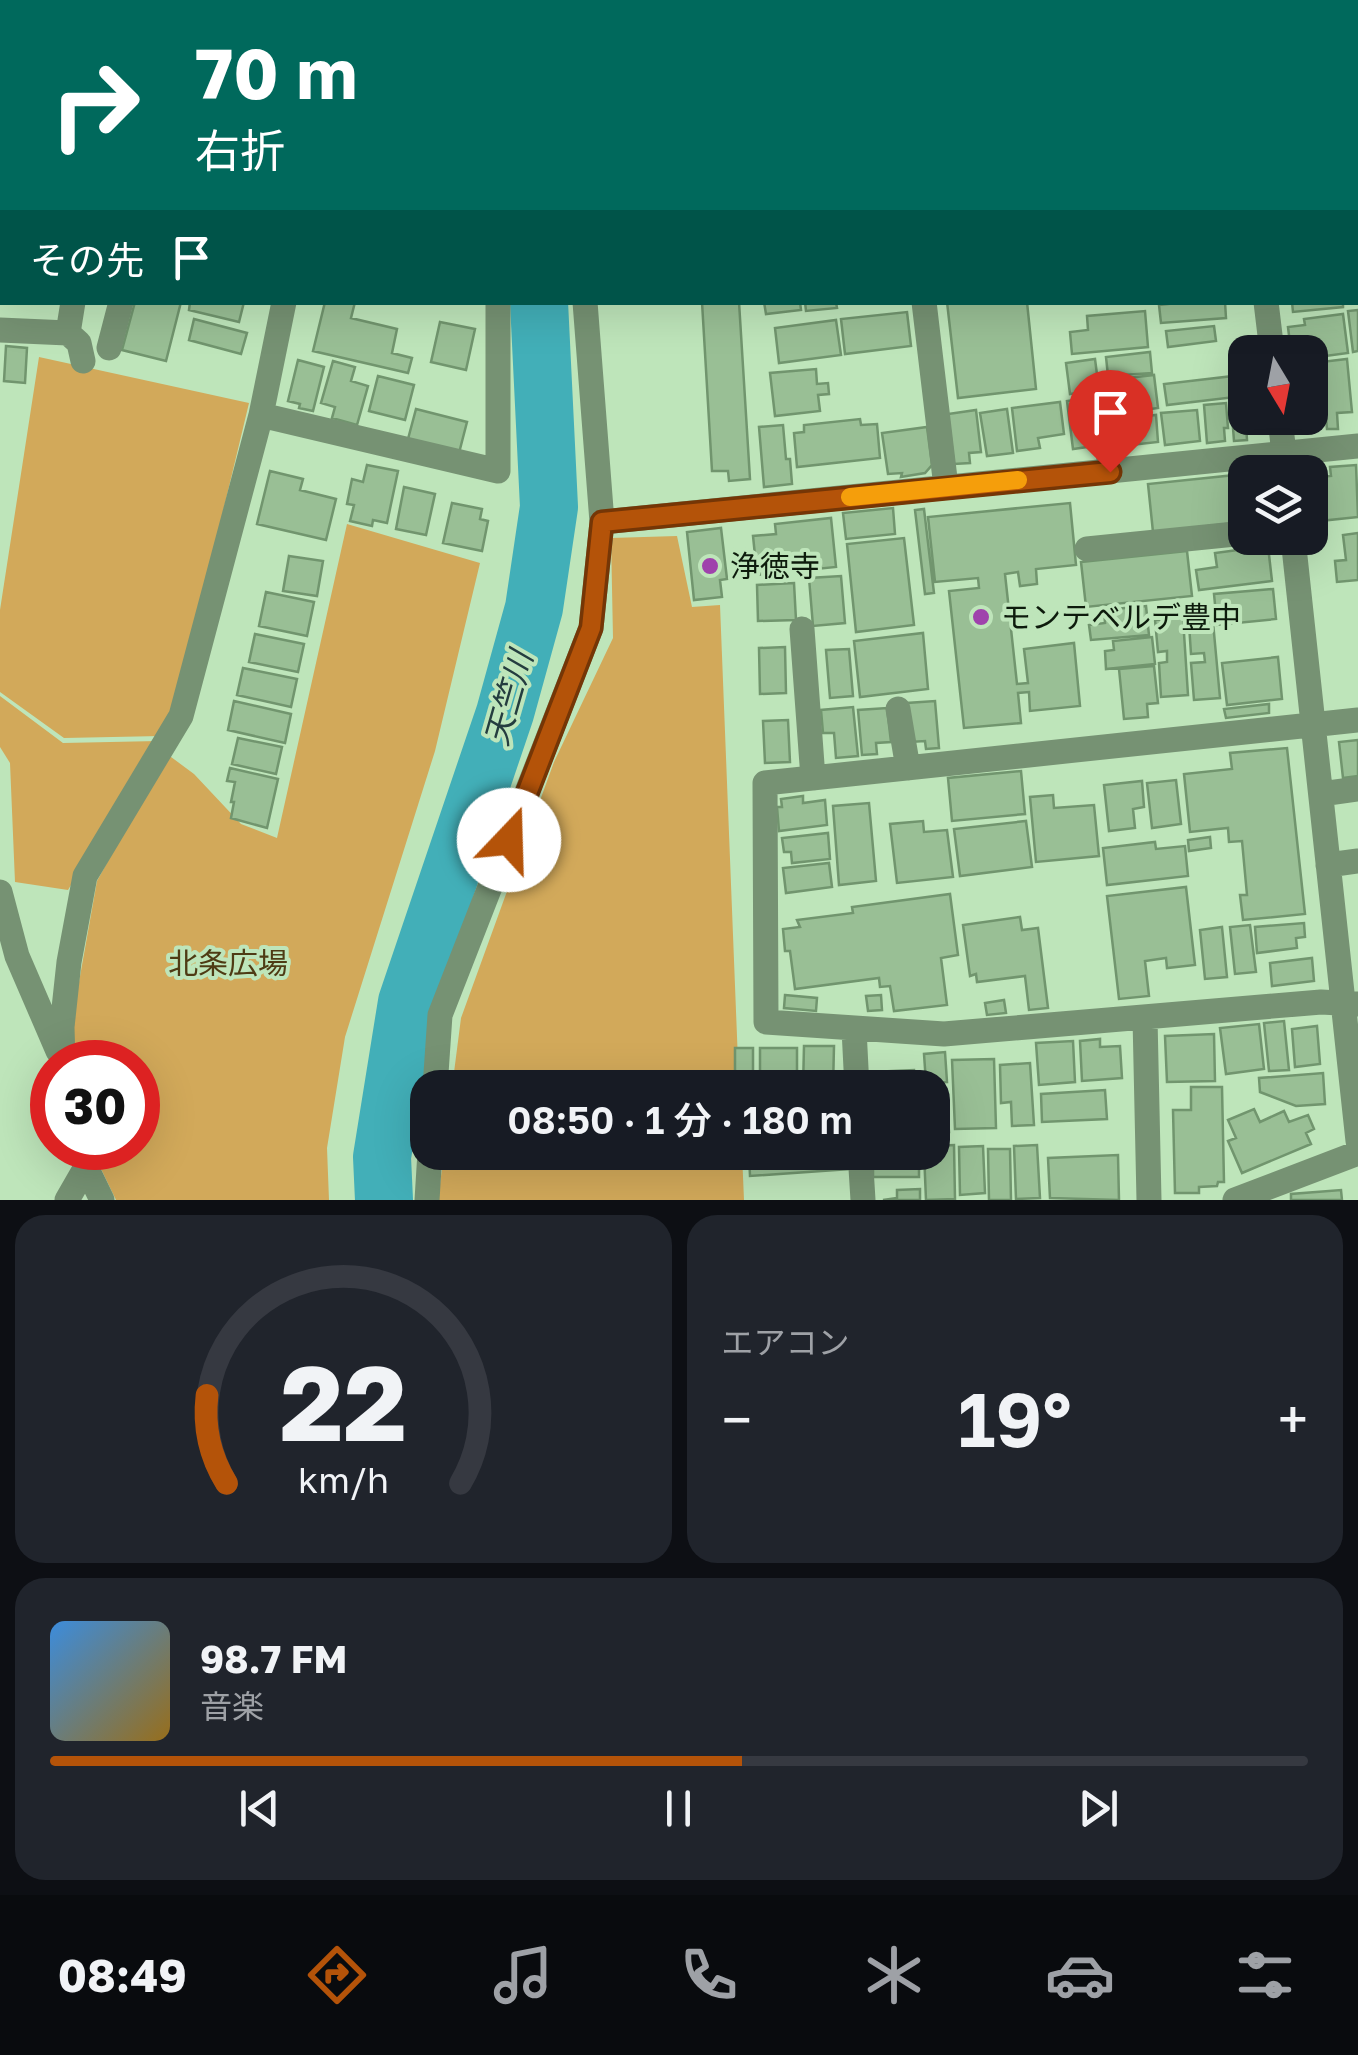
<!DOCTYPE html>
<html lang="ja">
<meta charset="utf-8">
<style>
:root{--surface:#171b24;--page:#20242c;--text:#f1f3f6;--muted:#9ea1a6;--line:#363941;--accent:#b45309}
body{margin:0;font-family:"Golos Text","Noto Sans JP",sans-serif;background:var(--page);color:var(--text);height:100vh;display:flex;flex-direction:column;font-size:38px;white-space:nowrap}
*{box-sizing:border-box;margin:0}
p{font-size:32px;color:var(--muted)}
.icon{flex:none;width:55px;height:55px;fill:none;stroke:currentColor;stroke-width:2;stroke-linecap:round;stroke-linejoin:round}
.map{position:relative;height:1200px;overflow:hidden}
.panel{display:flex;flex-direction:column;gap:15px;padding:15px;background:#0d0f14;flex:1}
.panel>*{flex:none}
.hud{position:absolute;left:0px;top:0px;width:1360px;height:305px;box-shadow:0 10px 40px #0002;background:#00695c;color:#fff;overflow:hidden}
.needle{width:65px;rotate:170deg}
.controls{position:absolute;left:1228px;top:335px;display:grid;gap:20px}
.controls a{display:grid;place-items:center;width:100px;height:100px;border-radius:20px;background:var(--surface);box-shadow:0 10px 40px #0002;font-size:50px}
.speed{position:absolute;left:30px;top:1040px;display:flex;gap:20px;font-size:50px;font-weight:700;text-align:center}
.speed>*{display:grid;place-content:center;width:130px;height:130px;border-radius:50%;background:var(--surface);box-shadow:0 10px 40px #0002;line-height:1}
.speed .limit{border:15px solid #d22;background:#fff;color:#111}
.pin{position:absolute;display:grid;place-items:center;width:85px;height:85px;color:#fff;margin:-102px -42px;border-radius:50% 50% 50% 0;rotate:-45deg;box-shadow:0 0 10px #0007}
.pin .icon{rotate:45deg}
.me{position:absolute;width:110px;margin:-55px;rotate:21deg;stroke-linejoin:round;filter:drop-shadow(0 0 8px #0008)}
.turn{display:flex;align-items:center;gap:35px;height:210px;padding:0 30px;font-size:45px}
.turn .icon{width:130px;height:130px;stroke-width:2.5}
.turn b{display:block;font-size:70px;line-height:85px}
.then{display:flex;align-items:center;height:95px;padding:0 30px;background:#0003;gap:20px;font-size:38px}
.big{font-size:75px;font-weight:600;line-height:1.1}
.panel .card{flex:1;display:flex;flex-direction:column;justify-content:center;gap:15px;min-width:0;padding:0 35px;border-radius:30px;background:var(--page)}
.panel .dial{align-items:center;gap:0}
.dial svg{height:260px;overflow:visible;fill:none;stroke:var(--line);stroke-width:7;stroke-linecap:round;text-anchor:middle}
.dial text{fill:var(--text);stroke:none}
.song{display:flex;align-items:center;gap:30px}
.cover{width:120px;height:120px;border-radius:15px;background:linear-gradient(135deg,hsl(210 70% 55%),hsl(40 70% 35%))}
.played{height:10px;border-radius:5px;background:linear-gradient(90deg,var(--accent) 55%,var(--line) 55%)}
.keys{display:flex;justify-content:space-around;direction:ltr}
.heat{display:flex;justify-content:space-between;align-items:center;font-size:55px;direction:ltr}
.panel .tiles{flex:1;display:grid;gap:15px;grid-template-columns:1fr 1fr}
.card:last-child{grid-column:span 2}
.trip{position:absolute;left:410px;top:1070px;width:540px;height:100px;border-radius:30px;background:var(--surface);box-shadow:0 10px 40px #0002;font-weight:600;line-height:100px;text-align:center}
.tabs{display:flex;height:160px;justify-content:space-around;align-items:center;background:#090b0e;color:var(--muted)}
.tabs .icon{width:70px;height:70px}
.tabs .on{color:var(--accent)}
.tabs b{font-size:45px;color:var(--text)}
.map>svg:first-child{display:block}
.green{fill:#d2a95a}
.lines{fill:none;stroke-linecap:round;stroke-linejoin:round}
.river{stroke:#42afb8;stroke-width:58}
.building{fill:#99bf95;stroke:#71956e;stroke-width:2.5}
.street{stroke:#769273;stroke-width:25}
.route-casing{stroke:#753606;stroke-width:25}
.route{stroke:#b45309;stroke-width:18}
.slow{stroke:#f59e0b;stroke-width:18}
.poi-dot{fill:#9f42ac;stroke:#bee5ba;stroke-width:4}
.labels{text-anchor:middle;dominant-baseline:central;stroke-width:8;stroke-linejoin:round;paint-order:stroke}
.poi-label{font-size:30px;fill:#0d1b0c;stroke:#bee5ba;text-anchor:start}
.park-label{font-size:30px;fill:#4e3b14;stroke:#bee5ba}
.water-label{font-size:32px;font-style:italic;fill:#243d3f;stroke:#bee5ba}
</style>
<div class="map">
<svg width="1358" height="1200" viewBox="0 0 1358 1200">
<rect width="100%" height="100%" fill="#bee5ba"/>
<!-- green -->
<path class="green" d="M 39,357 L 249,403 L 184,675 L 161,736 L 64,738 L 0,692 L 0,610 Z
M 347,524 L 480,563 L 435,751 L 345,1037 L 327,1148 L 329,1200 L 116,1200 L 91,1148 L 138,1148 L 138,1062 L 77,1062 L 71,1027 L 97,881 L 167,754 L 194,774 L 241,824 L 277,838 Z
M 677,536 L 692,607 L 720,605 L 739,1087 L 452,1088 L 461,1018 L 554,762 L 613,638 L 611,538 Z
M 0,696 L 63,743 L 158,741 L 68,890 L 15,882 L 10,763 L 0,747 Z
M 444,1153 L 742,1153 L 744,1200 L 438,1200 Z"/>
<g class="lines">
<!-- river -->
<path class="river" d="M 518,0 L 518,2
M 384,1200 L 382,1157 L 407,1002 L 505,713 L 534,608 L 549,507 L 539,302"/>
</g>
<!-- building -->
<path class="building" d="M 1088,0 L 1203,0 L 1204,2 L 1088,2 Z
M 135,302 L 181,302 L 166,361 L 122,350 Z
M 190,302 L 244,302 L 239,322 L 189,310 Z
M 325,302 L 355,302 L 351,318 L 397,329 L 392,353 L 412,358 L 408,373 L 313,351 Z
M 702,302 L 739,302 L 750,479 L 729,481 L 728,471 L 712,471 Z
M 764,302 L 800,302 L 801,310 L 766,314 Z
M 805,302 L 836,302 L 837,308 L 806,311 Z
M 947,302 L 1027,302 L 1036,389 L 958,398 Z
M 1186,302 L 1225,302 L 1226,318 L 1161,323 L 1159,305 Z
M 1292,302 L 1343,302 L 1343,307 L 1293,312 Z
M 1358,310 L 1358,351 L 1353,352 L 1348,311 Z
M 1145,311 L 1148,347 L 1072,354 L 1070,332 L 1088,330 L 1087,316 Z
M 907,312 L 911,346 L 845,354 L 841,319 Z
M 1343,314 L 1348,353 L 1310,358 L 1310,352 L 1291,352 L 1288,327 L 1305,325 L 1304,319 Z
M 194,319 L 247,333 L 241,354 L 189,340 Z
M 836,320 L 841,355 L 779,363 L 775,328 Z
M 440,322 L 475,329 L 466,370 L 431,362 Z
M 1214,326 L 1216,341 L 1168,347 L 1166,331 Z
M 6,346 L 27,348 L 25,383 L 4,381 Z
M 1150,352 L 1152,373 L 1108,376 L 1106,357 Z
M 1095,359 L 1099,390 L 1070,394 L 1066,363 Z
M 1347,359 L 1352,412 L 1337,413 L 1338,429 L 1327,429 L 1321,362 Z
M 298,360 L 324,367 L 313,411 L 299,408 L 300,404 L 288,401 Z
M 333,361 L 355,367 L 351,381 L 368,386 L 357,425 L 332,418 L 335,407 L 321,403 Z
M 1316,363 L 1322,417 L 1293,421 L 1293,418 L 1310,418 L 1310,364 Z
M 816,369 L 817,384 L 828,383 L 829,394 L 818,395 L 820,411 L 775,416 L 770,373 Z
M 1154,375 L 1158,408 L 1143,410 L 1142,400 L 1112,403 L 1110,380 Z
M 1242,375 L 1244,396 L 1167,405 L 1164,384 Z
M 378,376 L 414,385 L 405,420 L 369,411 Z
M 1089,398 L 1095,446 L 1073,449 L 1067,401 Z
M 1245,401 L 1245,418 L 1253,418 L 1253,423 L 1246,424 L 1247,440 L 1234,441 L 1231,402 Z
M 1060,402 L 1064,434 L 1038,438 L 1040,448 L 1017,451 L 1012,408 Z
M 1226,403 L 1228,428 L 1224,428 L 1225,441 L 1207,443 L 1204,405 Z
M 416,409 L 467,422 L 459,453 L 408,439 Z
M 1007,409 L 1013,453 L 987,456 L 980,413 Z
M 976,410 L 981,452 L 969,453 L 970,463 L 954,464 L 948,414 Z
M 1197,410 L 1200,441 L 1165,445 L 1161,413 Z
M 1156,415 L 1158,442 L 1121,446 L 1119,419 Z
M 860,419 L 861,425 L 877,424 L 880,458 L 797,467 L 794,433 L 804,432 L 804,425 Z
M 783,425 L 786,459 L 790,459 L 792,484 L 764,487 L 759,427 Z
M 927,427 L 932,465 L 925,473 L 901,477 L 902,473 L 888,474 L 882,433 Z
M 367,465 L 398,471 L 387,523 L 373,520 L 372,526 L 350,521 L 354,505 L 347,504 L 352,479 L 363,482 Z
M 1356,465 L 1358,517 L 1310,522 L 1310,478 L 1331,476 L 1330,467 Z
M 270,471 L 303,479 L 300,490 L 336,499 L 326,540 L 257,524 Z
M 1245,474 L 1245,522 L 1153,532 L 1148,484 Z
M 404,487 L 435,494 L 426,535 L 396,529 Z
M 452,503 L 482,509 L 480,519 L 488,521 L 482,551 L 443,543 Z
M 1070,503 L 1076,565 L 1036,569 L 1037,584 L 1020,586 L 1018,572 L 1005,574 L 1017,684 L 1028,683 L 1024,649 L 1074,643 L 1080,706 L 1030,711 L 1029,692 L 1018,693 L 1021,723 L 964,728 L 949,591 L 979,588 L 978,578 L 935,582 L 928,517 Z
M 893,508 L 895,534 L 846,539 L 843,513 Z
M 924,509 L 934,593 L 925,594 L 915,510 Z
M 831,518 L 836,567 L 757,575 L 753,536 L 776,534 L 775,524 Z
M 721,528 L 727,579 L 720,580 L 722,597 L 694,600 L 687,532 Z
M 1358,533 L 1358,580 L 1337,582 L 1335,561 L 1346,560 L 1343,535 Z
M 904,538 L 914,625 L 856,632 L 847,544 Z
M 1268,546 L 1272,581 L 1199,590 L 1196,570 L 1217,567 L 1215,553 Z
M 1187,551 L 1192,596 L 1086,607 L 1081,562 Z
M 289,556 L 323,561 L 317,596 L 283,591 Z
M 841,576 L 845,623 L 813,626 L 809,578 Z
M 794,583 L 796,620 L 758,621 L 757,585 Z
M 1273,589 L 1276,619 L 1217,625 L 1214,594 Z
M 266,592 L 314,602 L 307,636 L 259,626 Z
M 1146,606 L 1149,635 L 1091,640 L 1089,625 L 1105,623 L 1104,610 Z
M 1183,618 L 1188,695 L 1161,697 L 1159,663 L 1167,662 L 1167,651 L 1158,652 L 1155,620 Z
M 1213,622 L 1220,698 L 1194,700 L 1191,663 L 1205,662 L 1204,653 L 1191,654 L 1189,624 Z
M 923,633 L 928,689 L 860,697 L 854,641 Z
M 255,634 L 304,644 L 298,672 L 249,662 Z
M 1152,637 L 1155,664 L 1106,669 L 1105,651 L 1114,650 L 1113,641 Z
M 785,647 L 786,693 L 760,694 L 759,648 Z
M 849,649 L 853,696 L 830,698 L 826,650 Z
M 1278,657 L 1282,699 L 1227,705 L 1222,663 Z
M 1154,666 L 1158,703 L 1147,704 L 1148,717 L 1124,719 L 1119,669 Z
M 243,668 L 297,679 L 291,707 L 237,695 Z
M 234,701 L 291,714 L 285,743 L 228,730 Z
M 935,701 L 939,748 L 926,749 L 925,741 L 910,742 L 907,703 Z
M 1269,704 L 1269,713 L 1226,718 L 1224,709 Z
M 853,707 L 858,756 L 836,758 L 834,733 L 823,733 L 821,710 Z
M 887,708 L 891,742 L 876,743 L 877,754 L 862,755 L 858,710 Z
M 788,720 L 790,762 L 765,763 L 763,721 Z
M 238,738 L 282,747 L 276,774 L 232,764 Z
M 1358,740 L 1358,776 L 1343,778 L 1339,742 Z
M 1287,748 L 1305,914 L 1243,920 L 1240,895 L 1247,895 L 1242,841 L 1229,842 L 1228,828 L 1190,832 L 1184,774 L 1232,769 L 1230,753 Z
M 230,768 L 278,779 L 267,828 L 231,818 L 234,802 L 231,802 L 235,782 L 227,781 Z
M 1021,771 L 1025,814 L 952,821 L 948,778 Z
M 1176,780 L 1181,824 L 1152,828 L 1147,783 Z
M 1142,781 L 1144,807 L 1133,809 L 1135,828 L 1109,831 L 1104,785 Z
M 1053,795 L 1054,808 L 1094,805 L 1099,856 L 1036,862 L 1030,797 Z
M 803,796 L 803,803 L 825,800 L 827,825 L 779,831 L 777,807 L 782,807 L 781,799 Z
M 869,803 L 876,881 L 839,885 L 833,806 Z
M 923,821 L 924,832 L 947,830 L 953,877 L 897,883 L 890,824 Z
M 1026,821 L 1032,867 L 960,876 L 954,829 Z
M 828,833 L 830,859 L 792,863 L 791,852 L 784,852 L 782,838 Z
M 1210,837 L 1211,848 L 1189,851 L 1188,840 Z
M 1155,842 L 1156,849 L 1185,846 L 1188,876 L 1107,885 L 1103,848 Z
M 829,863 L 832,887 L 786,893 L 783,868 Z
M 1186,887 L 1195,965 L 1167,968 L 1166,958 L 1145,961 L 1149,996 L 1119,999 L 1107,896 Z
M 950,894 L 958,955 L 941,958 L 947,1005 L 894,1011 L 890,986 L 880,987 L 879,978 L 795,989 L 790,951 L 785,951 L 783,929 L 800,927 L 797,920 L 853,913 L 852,907 Z
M 1020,917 L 1022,930 L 1038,928 L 1048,1008 L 1029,1010 L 1025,976 L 977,982 L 976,974 L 970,976 L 963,925 Z
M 1304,923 L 1305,937 L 1296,938 L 1297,948 L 1257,953 L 1255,927 Z
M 1250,925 L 1256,972 L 1235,974 L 1230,927 Z
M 1222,927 L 1227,977 L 1205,979 L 1200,930 Z
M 1312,958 L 1314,981 L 1272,986 L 1270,963 Z
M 785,995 L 817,998 L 816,1011 L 784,1008 Z
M 881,995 L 882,1010 L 868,1011 L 866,996 Z
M 1004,1000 L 1006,1013 L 987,1015 L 985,1003 Z
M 1284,1021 L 1289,1070 L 1269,1071 L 1264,1023 Z
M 1259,1024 L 1264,1069 L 1226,1074 L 1220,1028 Z
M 1317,1026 L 1320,1064 L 1295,1067 L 1292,1029 Z
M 1214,1034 L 1215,1081 L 1167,1082 L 1165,1036 Z
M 1100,1039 L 1100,1047 L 1120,1046 L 1122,1078 L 1082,1081 L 1080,1041 Z
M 1073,1041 L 1075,1082 L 1039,1085 L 1036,1043 Z
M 804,1046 L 834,1046 L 833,1088 L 803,1088 Z
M 735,1048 L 753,1048 L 753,1076 L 735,1076 Z
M 760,1048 L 797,1048 L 797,1088 L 760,1088 Z
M 945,1052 L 947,1082 L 926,1083 L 924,1054 Z
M 994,1059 L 996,1128 L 955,1129 L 952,1060 Z
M 1030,1063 L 1034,1125 L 1012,1126 L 1011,1102 L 1001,1103 L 1000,1065 Z
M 914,1070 L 915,1088 L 873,1088 L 872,1072 Z
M 1323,1073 L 1325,1104 L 1296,1106 L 1260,1092 L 1259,1078 Z
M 1191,1087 L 1222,1087 L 1224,1182 L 1218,1182 L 1217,1186 L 1199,1187 L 1199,1193 L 1175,1193 L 1173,1110 L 1191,1110 Z
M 946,1088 L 949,1132 L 932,1133 L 932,1089 Z
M 1105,1090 L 1107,1119 L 1042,1122 L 1041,1094 Z
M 1254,1109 L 1260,1122 L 1284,1111 L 1289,1122 L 1308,1115 L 1314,1129 L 1306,1133 L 1311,1144 L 1242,1173 L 1228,1141 L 1236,1138 L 1228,1120 Z
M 954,1145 L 955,1199 L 926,1200 L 924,1152 L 932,1152 L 932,1146 Z
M 1037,1145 L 1040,1198 L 1016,1199 L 1014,1146 Z
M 983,1146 L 985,1193 L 960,1195 L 959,1147 Z
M 988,1149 L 1010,1149 L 1011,1200 L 989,1200 Z
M 749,1152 L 848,1152 L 849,1169 L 750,1176 Z
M 873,1152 L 919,1152 L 919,1177 L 873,1177 Z
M 1118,1155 L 1119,1200 L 1050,1198 L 1048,1158 Z
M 920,1189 L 920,1200 L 883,1200 L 897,1198 L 897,1190 Z
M 1341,1190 L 1342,1200 L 1291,1200 L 1291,1194 Z"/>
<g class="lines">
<!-- street -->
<path class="street" d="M 34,0 L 34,2
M 474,0 L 475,2
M 562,0 L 562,2
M 890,0 L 890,2
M 1233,0 L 1234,2
M 207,2 L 208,0
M 363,2 L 364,0
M 0,117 L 2,119
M 0,212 L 2,213
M 924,302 L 946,487
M 1266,302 L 1272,352
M 0,330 L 68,333 L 73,302
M 68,333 L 79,343 L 83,361
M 109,348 L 121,302
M 261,415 L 498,471 L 498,302
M 1105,416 L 1110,471
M 1280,418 L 1286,472
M 602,522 L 1358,446
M 1293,538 L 1358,1141
M 1087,549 L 1245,533
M 802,629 L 813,778
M 898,709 L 908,768
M 1358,720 L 765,783 L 766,1022 L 944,1034 L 1321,1002 L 1358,1004
M 1321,794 L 1358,789
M 1328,865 L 1358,861
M 0,892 L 17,956 L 58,1051
M 1145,1018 L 1149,1200
M 854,1029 L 857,1088
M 63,1062 L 62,1027 L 69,962 L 85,876 L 181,716 L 261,415 L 284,302
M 435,1088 L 440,1015 L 591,628 L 602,522 L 585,302
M 82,1148 L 86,1167 L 102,1200
M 860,1152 L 863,1200
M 67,1200 L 86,1167
M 427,1200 L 430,1152
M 1235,1200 L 1358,1153"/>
</g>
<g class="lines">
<defs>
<path id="route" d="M 509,840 L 591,628 L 602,522 L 1110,472"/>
</defs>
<!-- route casing -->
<use href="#route" class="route-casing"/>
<!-- route -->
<use href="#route" class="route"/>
<!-- slow -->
<path class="slow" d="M 850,497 L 1018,480"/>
</g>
<!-- markers -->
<g class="poi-dot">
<circle cx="710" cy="566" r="10"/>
<circle cx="981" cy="617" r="10"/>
</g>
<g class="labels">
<!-- poi labels -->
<g class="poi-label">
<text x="730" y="566">浄徳寺</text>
<text x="1001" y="617">モンテベルデ豊中</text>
</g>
<!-- park labels -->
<g class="park-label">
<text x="228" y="963">北条広場</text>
</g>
<!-- water labels -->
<g class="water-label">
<text transform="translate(508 698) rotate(-74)">天竺川</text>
</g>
</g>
</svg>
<div class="controls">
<a><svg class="needle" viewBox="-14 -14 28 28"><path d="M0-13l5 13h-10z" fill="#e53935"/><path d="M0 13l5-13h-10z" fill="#9ea1a6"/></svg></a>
<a><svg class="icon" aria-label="layers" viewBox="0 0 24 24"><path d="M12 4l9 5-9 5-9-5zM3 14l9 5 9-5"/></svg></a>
</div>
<div class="speed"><div class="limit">30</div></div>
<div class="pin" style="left:1110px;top:472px;background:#d93025"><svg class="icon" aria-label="arrive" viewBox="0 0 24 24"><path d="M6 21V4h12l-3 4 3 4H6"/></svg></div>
<svg class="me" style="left:509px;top:840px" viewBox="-20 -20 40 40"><circle r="19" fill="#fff"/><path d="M0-13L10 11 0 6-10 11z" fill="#b45309"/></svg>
<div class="trip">08:50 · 1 分 · 180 m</div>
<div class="hud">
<div class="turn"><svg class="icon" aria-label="right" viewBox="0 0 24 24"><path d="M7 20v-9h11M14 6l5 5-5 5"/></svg><div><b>70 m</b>右折</div></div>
<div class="then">その先<svg class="icon" aria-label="arrive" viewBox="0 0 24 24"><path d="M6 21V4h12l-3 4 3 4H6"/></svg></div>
</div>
</div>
<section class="panel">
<div class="tiles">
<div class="card dial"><svg viewBox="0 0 100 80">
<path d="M14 69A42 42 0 1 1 86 69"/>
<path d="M14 69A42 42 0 0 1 8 42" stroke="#b45309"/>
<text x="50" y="56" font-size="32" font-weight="700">22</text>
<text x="50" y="72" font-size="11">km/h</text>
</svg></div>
<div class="card"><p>エアコン</p>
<div class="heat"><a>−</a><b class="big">19°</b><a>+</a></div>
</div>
<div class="card">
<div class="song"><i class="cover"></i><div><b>98.7 FM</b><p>音楽</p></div></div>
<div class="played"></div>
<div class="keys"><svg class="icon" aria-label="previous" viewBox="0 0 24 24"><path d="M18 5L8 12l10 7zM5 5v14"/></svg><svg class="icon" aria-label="pause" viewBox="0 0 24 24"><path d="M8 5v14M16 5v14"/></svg><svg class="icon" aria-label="next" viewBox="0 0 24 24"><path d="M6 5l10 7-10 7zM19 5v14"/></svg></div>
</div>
</div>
</section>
<nav class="tabs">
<b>08:49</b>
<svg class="icon on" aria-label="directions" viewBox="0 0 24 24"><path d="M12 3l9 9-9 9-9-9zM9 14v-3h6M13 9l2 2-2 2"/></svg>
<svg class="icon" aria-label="music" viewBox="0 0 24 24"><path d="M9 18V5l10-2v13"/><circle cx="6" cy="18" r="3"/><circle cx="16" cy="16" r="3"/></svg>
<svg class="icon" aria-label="phone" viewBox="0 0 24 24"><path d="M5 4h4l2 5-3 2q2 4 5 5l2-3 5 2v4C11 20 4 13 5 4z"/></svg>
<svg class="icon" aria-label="climate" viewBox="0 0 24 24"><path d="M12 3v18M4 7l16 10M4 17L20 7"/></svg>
<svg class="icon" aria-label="car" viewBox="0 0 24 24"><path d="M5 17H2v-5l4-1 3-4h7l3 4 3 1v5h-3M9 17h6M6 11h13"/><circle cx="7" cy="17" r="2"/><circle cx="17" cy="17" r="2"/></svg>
<svg class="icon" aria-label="filters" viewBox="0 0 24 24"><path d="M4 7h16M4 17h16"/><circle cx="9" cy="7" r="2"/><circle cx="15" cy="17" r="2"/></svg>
</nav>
